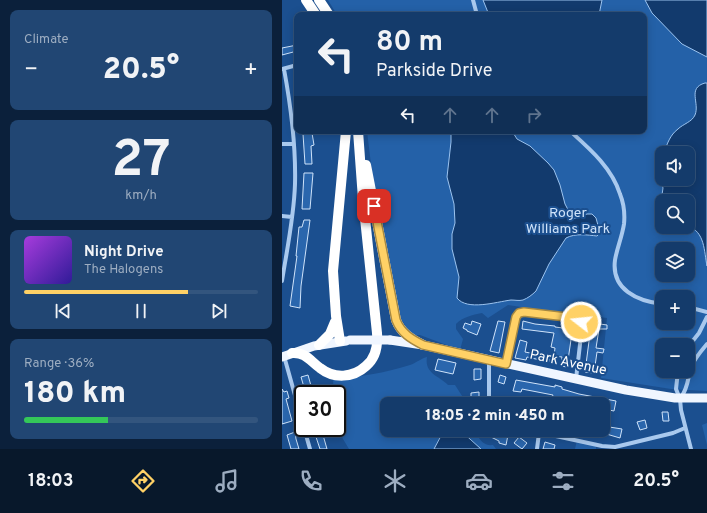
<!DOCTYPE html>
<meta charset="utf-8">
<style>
:root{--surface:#143b6b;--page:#214673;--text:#f1f3f6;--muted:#9dadc1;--line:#33557e;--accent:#ffd166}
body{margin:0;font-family:Overpass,sans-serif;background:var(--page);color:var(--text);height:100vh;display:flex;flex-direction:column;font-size:15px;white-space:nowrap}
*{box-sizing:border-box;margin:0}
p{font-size:13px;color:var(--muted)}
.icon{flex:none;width:22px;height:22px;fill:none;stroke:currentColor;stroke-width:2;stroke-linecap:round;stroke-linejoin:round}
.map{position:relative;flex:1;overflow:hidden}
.sheet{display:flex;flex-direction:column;gap:10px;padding:10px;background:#0b203b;width:282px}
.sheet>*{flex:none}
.top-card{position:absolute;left:12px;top:12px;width:353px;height:122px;border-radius:8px;box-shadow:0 2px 10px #0003,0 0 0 1px var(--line);background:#143b6b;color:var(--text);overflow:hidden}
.controls{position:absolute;left:373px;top:146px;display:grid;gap:8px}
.controls a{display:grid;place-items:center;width:40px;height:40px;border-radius:8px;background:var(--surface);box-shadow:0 2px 10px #0003,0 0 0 1px var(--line);font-size:20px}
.speed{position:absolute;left:12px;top:385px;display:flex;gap:8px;font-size:20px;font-weight:700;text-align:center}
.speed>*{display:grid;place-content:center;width:52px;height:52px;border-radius:50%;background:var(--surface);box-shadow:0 2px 10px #0003,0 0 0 1px var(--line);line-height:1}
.speed .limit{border:2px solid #111;border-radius:6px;background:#fff;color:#111}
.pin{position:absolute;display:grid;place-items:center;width:34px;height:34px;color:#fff;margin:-17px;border-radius:8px;box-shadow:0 2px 6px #0006}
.me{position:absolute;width:44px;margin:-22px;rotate:286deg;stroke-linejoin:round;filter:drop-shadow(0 0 3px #0008)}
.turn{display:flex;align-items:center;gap:14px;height:84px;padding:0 16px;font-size:18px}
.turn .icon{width:52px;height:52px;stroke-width:2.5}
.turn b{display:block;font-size:28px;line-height:34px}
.lanes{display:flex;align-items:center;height:38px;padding:0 16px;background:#0003;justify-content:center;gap:20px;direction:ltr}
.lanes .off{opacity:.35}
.big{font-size:30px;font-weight:800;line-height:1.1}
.sheet .tile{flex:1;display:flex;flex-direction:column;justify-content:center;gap:6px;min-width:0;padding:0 14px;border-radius:8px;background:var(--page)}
.sheet .dial{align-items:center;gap:0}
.dial b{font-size:52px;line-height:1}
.song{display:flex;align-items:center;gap:12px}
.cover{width:48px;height:48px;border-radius:6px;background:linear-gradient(135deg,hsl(280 70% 55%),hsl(250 70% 35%))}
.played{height:4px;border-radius:2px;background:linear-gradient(90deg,var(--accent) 70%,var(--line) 70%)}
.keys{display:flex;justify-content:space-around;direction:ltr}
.heat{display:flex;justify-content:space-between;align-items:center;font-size:22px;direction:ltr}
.charge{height:6px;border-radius:3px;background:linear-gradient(90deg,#34c759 36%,var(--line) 0)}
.trip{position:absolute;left:98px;top:397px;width:230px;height:40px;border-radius:8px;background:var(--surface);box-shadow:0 2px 10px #0003,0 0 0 1px var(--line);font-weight:800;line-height:40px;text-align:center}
.menu{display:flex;height:64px;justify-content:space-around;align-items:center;background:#08182b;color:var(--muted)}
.menu .icon{width:28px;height:28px}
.menu .on{color:var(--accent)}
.menu b{font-size:18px;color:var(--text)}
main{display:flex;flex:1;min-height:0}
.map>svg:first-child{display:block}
.green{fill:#2461a8;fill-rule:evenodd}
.water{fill:#123a6d;stroke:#9cc4f0}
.building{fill:#2a66ad;stroke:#cfe3fa}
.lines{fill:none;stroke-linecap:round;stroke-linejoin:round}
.minor{stroke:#a9c9ee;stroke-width:4}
.primary{stroke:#f0f6ff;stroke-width:9}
.motorway{stroke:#fff;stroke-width:10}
.primary-bridge{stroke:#f0f6ff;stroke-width:9}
.route-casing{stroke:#a68842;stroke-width:10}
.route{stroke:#ffd166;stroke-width:7}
.labels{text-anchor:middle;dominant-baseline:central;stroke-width:4;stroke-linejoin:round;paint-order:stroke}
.park-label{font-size:14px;fill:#cfe3fa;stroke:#1b4f8f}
.street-label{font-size:14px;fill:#fff;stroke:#1b4f8f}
</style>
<main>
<section class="sheet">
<div class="tile"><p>Climate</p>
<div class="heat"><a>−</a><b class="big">20.5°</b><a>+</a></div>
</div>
<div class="tile dial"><b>27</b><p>km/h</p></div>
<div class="tile">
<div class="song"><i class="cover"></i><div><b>Night Drive</b><p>The Halogens</p></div></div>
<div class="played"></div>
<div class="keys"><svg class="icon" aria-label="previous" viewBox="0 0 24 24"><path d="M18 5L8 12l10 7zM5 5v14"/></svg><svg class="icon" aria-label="pause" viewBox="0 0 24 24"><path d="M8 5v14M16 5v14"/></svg><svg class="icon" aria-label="next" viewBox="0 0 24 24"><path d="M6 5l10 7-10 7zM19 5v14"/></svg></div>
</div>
<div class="tile"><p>Range · 36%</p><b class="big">180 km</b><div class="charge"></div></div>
</section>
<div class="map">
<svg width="425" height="449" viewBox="0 0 425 449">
<rect width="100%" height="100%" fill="#1b4f8f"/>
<!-- green -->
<path class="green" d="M 46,0 L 425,0 L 425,391 L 389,389 L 319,378 L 325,318 L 300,315 L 297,316 L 226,305 L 206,318 L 200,313 C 190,315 181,317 174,324 L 174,329 L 181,339 L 178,350 L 138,335 L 131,335 L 123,329 L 123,325 L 117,316 L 91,181 L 85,131 L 362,131 L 362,15 L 55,15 ZM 380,153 L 406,153 L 406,179 L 380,179 ZM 380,201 L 406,201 L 406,227 L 380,227 ZM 380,249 L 406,249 L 406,275 L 380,275 ZM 380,297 L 406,297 L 406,323 L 380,323 ZM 380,345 L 406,345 L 406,371 L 380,371 Z
M 145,357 C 142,374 158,376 166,385 L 173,385 L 182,399 L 182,404 L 105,404 L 105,430 L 187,430 L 184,437 L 153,449 L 67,449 L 61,439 L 58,433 L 51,430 L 50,428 L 55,428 L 55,425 L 61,419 L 55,406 L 55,394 L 52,394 L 51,379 C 77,377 103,373 128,365 C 134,363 138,359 145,357 Z
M 425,423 L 425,445 L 420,425 Z
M 194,434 C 199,441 202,446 211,445 L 214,449 L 192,449 L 186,440 Z
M 295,440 L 314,445 L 314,449 L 293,449 Z"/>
<!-- water -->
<path class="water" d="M 201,0 L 320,0 L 317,15 L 207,15 Z
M 363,0 L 425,0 L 425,57 L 400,44 L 370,13 Z
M 423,83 L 425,83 L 425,266 C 422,251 423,232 406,226 L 406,201 L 380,201 L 380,207 L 379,202 L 381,188 L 376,169 L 380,158 L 380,179 L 406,179 L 406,153 L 382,153 C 385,144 388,135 396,129 C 401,124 410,122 413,115 C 418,103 405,88 423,83 Z
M 169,131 L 230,131 L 235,139 L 248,146 L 266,163 L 272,170 L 278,185 L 283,204 L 291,219 L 305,214 L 310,214 L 314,218 L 318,233 L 315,236 C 306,235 293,233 284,238 L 267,264 L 254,291 C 250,295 246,298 241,300 C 237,301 233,300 229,300 C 214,302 185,311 175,298 L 177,277 L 170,249 L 170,234 L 173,223 L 172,204 L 165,177 L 169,142 Z
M 167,430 L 178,430 L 199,449 L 152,449 L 160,434 Z"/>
<!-- building -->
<path class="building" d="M 15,45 L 15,51 L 0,55 L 0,48 Z
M 30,133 L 32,145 L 29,146 L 30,164 L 23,164 L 21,134 Z
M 22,173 L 31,173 L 28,209 L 20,209 Z
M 22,220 L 28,220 L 19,286 L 18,308 L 8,306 L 15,256 L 14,256 L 17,227 L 20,227 Z
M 310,318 L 318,319 L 318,324 L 325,325 L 325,329 L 317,329 L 314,348 L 322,349 L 321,353 L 315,352 L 312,373 L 303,372 Z
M 190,321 L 199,324 L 195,335 L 185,331 L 185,330 L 181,328 L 183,323 L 189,325 Z
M 216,321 L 223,322 L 217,353 L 208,351 Z
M 241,321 L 253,324 L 273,326 L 273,327 L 281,328 L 281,325 L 291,326 L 285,367 L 279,366 L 280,357 L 272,356 L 273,348 L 269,347 L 272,333 L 240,329 Z
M 238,340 L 245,342 L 243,352 L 268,357 L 267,362 L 245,357 L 244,360 L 233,358 Z
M 156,359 L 174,363 L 171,374 L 153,370 Z
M 192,369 L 199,369 L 199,379 L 192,380 Z
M 26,375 L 31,393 L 24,394 L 19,377 Z
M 218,375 L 224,377 L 222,384 L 216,382 Z
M 234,380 L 273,387 L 273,385 L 280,387 L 280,389 L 297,394 L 334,401 L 332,411 L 322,409 L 323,404 L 303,404 L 278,398 L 277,400 L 270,398 L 271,395 L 240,389 L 239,392 L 231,391 Z
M 0,389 L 2,392 L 5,391 L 7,398 L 4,399 L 10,421 L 0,424 Z
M 197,392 L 197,399 L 189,399 L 189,393 Z
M 219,398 L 230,400 L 229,404 L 217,404 Z
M 380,412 L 386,412 L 387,421 L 381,421 Z
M 363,420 L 365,428 L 358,430 L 355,422 Z
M 321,426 L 340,429 L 338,438 L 321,433 Z
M 31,428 L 39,428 L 45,449 L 38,449 Z
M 205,430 L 209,430 L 219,435 L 219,434 L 226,435 L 224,445 L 217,443 L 217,441 L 203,434 Z
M 13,432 L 14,439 L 17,449 L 9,449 L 5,435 Z
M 237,437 L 245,443 L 240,449 L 232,443 Z
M 263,442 L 273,445 L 272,449 L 261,449 Z"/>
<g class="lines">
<!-- minor -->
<path class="minor" d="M 191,0 L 195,15
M 0,69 L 15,65
M 288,131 C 308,149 330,168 338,194 C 342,204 343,214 342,224 C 340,237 335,248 333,260 C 329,290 356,301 380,304
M 0,144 L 12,144
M 0,216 L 10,217
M 0,281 C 5,249 12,217 13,184 C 14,146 9,107 2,69
M 406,307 L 425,312
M 406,347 L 417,333 L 425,317
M 2,356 L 21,424
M 207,360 L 207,404
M 224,363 L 234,317 L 237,313 L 242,312 L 293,318 L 298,320 L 300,327 L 294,379
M 396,371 L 394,389 L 398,399 L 399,410 L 409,449
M 399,397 C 406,389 406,377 409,367 C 413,358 419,351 425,344
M 22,428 L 28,449
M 246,430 L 320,446 L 333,447 L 391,433 L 403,428
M 255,449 L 257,433"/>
<!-- primary -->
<path class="primary" d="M 108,340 L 141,345 L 344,390 L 393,398 L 425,398
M 0,357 L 32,346 L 64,341"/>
<!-- motorway -->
<path class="motorway" d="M 24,0 L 34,15
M 37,0 L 47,15
M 84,165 L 114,320 C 119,333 129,339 141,345
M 58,341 L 54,316 L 51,271 L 64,131
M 37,345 L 48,334 L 53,322
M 10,353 C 24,352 28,361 38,368 C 52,379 71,378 84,366 C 94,358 96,346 95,333 L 81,199 L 76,131"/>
<!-- primary-bridge -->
<path class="primary-bridge" d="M 68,340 L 108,340"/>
</g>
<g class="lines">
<defs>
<path id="route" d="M 92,206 L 114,320 C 119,333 129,339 141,345 L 224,364 L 234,317 L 237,313 L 242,312 L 293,318 L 299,322"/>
</defs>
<!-- route casing -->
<use href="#route" class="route-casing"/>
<!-- route -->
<use href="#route" class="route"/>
</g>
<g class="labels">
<!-- park labels -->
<g class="park-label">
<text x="286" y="213">Roger<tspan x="286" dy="16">Williams Park</tspan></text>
</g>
<!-- street labels -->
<g class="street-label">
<text transform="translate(286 363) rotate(12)">Park Avenue</text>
</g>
</g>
</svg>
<div class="controls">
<a><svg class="icon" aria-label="sound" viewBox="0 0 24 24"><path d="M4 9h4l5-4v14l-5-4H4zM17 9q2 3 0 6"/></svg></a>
<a><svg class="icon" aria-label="search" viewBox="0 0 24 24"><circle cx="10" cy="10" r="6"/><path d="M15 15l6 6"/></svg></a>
<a><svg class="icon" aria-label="layers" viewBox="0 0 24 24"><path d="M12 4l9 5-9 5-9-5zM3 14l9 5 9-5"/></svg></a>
<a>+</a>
<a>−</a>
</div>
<div class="speed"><div class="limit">30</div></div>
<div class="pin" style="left:92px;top:206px;background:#d93025"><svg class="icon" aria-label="arrive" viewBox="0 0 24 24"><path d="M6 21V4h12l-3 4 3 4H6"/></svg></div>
<svg class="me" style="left:299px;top:322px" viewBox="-20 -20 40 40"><circle r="17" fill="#ffd166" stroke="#fff" stroke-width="3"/><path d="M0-11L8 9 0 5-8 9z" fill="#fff"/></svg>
<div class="trip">18:05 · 2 min · 450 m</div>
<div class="top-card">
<div class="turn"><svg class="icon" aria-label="left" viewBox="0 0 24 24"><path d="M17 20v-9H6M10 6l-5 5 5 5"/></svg><div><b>80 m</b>Parkside Drive</div></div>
<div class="lanes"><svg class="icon" aria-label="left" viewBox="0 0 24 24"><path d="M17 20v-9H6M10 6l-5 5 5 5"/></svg><svg class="icon off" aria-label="ahead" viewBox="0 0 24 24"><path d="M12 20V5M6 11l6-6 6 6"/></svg><svg class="icon off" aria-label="ahead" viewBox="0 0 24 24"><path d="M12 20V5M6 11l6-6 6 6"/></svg><svg class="icon off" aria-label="right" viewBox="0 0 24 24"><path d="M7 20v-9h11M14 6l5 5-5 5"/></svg></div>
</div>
</div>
</main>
<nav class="menu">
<b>18:03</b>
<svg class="icon on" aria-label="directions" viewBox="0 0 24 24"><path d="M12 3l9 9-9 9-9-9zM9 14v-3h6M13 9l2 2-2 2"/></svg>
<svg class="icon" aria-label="music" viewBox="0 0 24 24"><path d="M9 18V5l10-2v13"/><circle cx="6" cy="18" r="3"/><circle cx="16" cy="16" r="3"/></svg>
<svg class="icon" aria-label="phone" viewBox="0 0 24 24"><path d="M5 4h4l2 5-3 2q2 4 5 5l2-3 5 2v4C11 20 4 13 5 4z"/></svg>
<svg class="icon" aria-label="climate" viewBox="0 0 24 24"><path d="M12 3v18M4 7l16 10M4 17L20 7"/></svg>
<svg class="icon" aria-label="car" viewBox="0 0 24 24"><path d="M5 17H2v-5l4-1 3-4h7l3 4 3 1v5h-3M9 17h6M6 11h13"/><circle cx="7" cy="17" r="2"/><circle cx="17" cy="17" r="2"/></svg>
<svg class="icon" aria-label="filters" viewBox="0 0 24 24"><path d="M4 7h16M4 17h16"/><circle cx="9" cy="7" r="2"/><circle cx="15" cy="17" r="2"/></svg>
<b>20.5°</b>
</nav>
